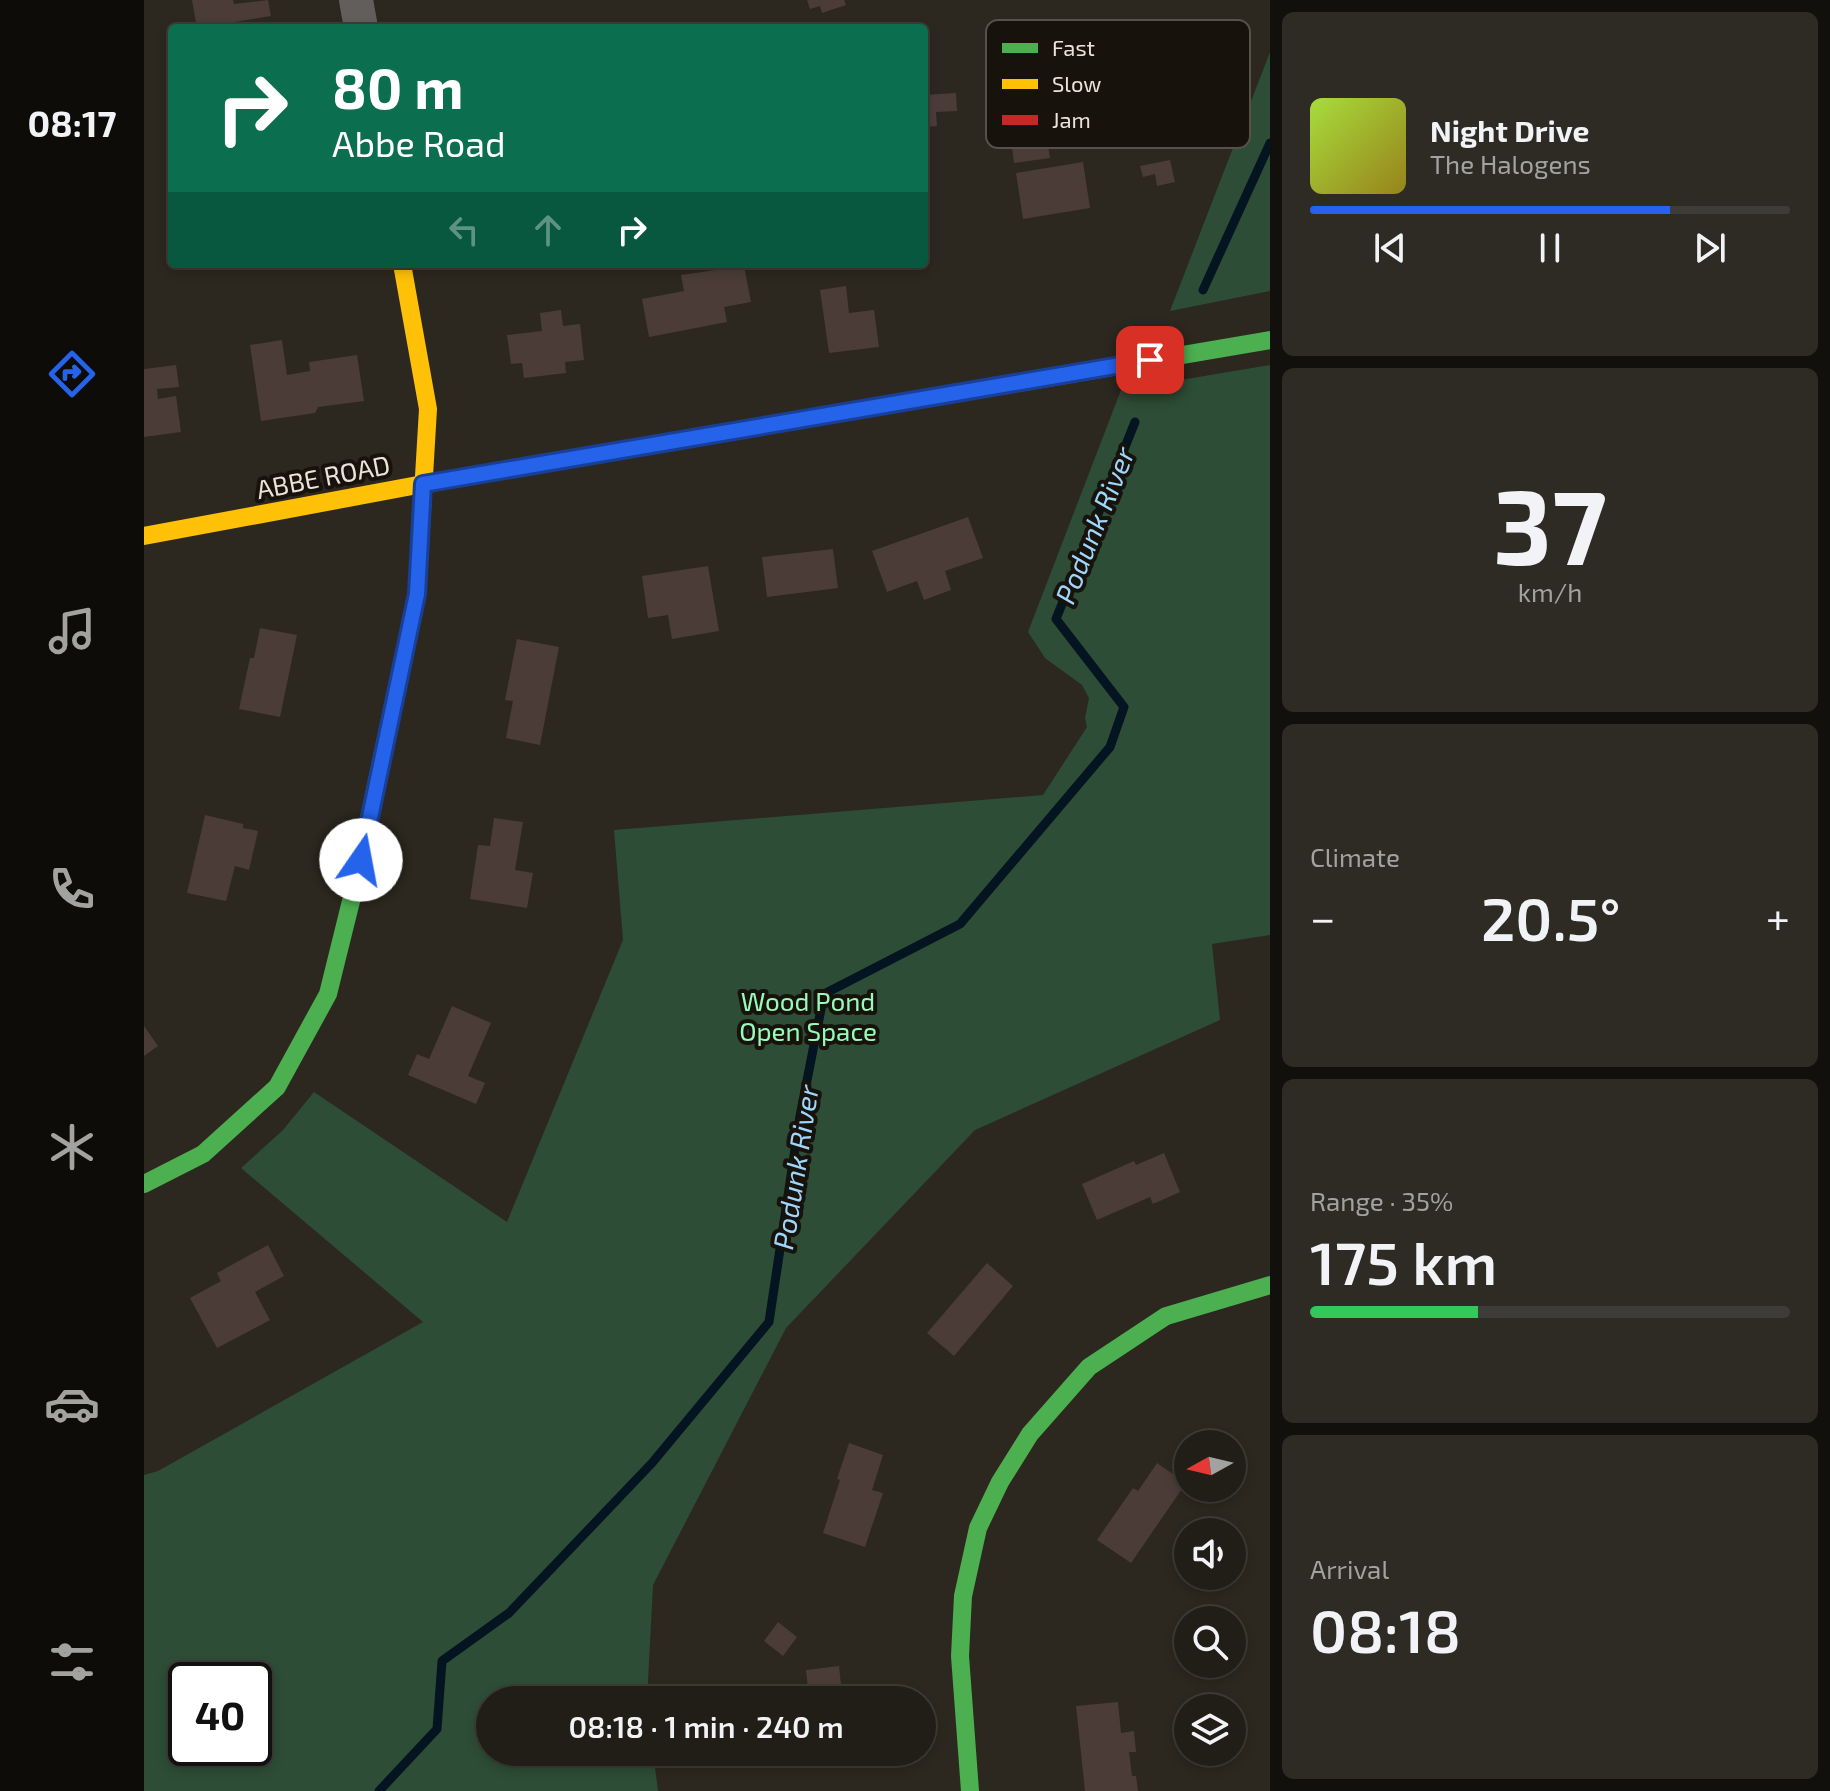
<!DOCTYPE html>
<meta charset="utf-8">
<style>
:root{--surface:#211e17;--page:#2d2b24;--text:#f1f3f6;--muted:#a2a2a1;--line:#3e3c36;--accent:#2563eb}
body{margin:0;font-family:"Exo 2",sans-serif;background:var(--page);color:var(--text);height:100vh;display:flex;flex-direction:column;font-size:30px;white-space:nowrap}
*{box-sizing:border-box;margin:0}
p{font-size:26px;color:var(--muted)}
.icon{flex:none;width:44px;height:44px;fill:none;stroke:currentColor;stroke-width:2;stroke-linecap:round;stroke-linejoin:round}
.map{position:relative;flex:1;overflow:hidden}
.panel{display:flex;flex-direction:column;gap:12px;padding:12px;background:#12100d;width:560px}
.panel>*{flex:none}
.banner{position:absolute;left:24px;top:24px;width:760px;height:244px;border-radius:8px;box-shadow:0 4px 12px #0003,0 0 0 2px var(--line);background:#0b6e4f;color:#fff;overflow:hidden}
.needle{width:52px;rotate:262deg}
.buttons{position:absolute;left:1030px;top:1430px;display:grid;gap:16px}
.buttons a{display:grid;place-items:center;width:72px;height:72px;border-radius:50%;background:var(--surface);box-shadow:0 4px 12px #0003,0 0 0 2px var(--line);font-size:40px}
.speed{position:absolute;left:24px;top:1662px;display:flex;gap:16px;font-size:40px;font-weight:700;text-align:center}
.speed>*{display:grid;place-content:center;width:104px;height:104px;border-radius:50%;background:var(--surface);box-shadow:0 4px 12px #0003,0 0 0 2px var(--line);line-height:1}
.speed .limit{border:4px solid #111;border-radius:12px;background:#fff;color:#111}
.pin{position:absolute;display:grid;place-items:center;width:68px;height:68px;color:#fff;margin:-34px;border-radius:16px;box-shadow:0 4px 12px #0006}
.me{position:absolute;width:88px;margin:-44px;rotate:12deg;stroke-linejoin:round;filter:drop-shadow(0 0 6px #0008)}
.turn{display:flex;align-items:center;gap:28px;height:168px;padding:0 32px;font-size:36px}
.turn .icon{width:104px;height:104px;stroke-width:2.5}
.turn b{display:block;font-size:56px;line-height:68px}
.lanes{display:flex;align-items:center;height:76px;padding:0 32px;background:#0003;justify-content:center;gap:40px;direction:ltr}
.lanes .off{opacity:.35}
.big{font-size:60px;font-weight:600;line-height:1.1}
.panel .card{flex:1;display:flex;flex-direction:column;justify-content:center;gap:12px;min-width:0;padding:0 28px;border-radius:12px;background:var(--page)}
.panel .dial{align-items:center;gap:0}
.dial b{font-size:104px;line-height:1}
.song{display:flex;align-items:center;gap:24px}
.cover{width:96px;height:96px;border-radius:12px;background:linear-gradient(135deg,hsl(80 70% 55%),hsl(50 70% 35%))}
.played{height:8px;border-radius:4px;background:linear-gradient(90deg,var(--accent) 75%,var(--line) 75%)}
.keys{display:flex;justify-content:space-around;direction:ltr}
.heat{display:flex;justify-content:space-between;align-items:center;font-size:44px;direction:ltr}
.charge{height:12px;border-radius:6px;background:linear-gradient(90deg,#34c759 35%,var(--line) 0)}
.trip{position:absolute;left:332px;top:1686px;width:460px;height:80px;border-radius:40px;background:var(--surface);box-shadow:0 4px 12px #0003,0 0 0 2px var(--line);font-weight:600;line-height:80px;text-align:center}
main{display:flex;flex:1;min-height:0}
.dock{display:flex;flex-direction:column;width:144px;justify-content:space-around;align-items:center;background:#0d0c09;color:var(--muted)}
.dock .icon{width:56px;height:56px}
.dock .on{color:var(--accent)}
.dock b{font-size:36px;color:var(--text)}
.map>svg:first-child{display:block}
.green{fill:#2d4d36;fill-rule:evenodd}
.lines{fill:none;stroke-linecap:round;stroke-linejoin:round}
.stream{stroke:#041521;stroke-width:9}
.building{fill:#4b3c37}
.street{stroke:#625e5b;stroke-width:34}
.fast{stroke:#4caf50;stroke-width:18}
.slow{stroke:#ffc107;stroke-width:18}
.jam{stroke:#c62828;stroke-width:18}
.route-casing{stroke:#184099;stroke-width:20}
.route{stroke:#2563eb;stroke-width:14}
.labels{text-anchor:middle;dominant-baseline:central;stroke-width:8;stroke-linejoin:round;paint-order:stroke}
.street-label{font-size:26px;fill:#eae3d9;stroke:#17120b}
.park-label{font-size:26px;fill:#97fab9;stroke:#17120b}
.water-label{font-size:28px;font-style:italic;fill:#9ed6fc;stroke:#17120b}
.key{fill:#17120b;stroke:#565149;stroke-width:2}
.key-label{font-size:22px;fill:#eae3d9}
</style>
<main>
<nav class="dock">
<b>08:17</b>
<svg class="icon on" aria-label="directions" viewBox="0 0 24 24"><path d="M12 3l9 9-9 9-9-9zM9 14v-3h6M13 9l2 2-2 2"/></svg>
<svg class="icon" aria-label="music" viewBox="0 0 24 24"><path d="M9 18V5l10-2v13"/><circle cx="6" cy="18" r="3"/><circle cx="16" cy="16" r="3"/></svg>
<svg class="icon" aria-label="phone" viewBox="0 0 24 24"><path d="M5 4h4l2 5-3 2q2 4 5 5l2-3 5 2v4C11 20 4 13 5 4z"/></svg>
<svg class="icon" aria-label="climate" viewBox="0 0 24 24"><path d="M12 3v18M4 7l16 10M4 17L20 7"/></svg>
<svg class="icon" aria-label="car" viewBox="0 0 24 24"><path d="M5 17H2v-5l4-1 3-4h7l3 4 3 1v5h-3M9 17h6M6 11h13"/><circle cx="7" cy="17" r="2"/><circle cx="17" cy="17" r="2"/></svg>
<svg class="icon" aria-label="filters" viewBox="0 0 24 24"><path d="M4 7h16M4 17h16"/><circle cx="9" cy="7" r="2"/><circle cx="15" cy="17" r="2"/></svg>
</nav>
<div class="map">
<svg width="1126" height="1791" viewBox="0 0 1126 1791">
<rect width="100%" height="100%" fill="#2c281f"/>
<!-- green -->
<path class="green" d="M 1126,52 L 1126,291 L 1026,311 Z
M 1126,365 L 1126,935 L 1068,944 L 1076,1020 L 831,1130 L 642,1328 L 509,1585 L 503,1700 L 346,1700 L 346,1752 L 509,1752 L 514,1791 L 0,1791 L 0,1475 L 14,1471 L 279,1322 L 97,1168 L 139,1130 L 170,1092 L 363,1222 L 479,940 L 470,830 L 899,795 L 943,727 L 941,718 L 945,698 L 938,685 L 901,658 L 884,632 L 977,390 ZM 42,1680 L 110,1680 L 110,1748 L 42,1748 Z"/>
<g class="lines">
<!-- stream -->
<path class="stream" d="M 1059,290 L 1126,143
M 235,1791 L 293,1729 L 298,1661 L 365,1613 L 508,1463 L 625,1322 L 656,1116 L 680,994 L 816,924 L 966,747 L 980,707 L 912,619 L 991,422"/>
</g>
<!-- building -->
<path class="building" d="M 48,0 L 89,0 L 90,4 L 124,0 L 127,16 L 53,28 Z
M 663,0 L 700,0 L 702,5 L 678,13 L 676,6 L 666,9 Z
M 812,93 L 813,111 L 792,112 L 793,126 L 780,127 L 780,95 Z
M 901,127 L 906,158 L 870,163 L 866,132 Z
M 1026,160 L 1031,182 L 1013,186 L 1011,174 L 999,177 L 996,166 Z
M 939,162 L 946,208 L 879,219 L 872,173 Z
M 600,266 L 607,302 L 580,307 L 583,322 L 505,337 L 498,299 L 540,291 L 537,275 Z
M 702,286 L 705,313 L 730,310 L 735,347 L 685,353 L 676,290 Z
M 417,310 L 419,326 L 436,324 L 440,360 L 421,362 L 422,373 L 380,378 L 378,363 L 367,364 L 363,335 L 398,331 L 396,313 Z
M 138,340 L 143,375 L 166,371 L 165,362 L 213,355 L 220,401 L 174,407 L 171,413 L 117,421 L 106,345 Z
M 32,365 L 35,387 L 13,389 L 14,399 L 32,396 L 37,432 L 0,437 L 0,369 Z
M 824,517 L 839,558 L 801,571 L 807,590 L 780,600 L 773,581 L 743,592 L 728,551 Z
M 689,549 L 694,588 L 623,597 L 618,557 Z
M 564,566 L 575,631 L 528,639 L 524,615 L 504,618 L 498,576 Z
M 116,628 L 153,635 L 136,717 L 95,709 L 106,658 L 110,658 Z
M 373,639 L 415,647 L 396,745 L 362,738 L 369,701 L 361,700 Z
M 61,815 L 99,824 L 99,828 L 114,831 L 105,870 L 91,866 L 82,901 L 43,893 Z
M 350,818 L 379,822 L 371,870 L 389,873 L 383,908 L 326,899 L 334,845 L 346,846 Z
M 308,1006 L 347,1023 L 324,1076 L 341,1083 L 332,1104 L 264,1075 L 273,1054 L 285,1059 Z
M 0,1026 L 14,1046 L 0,1056 Z
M 1020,1153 L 1036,1192 L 1009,1204 L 1006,1197 L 953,1220 L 938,1184 L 990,1161 L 992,1165 Z
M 124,1245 L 140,1276 L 111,1292 L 126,1320 L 73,1348 L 46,1298 L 77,1281 L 73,1273 Z
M 843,1263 L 869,1286 L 810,1356 L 783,1333 Z
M 705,1443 L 739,1455 L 728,1490 L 739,1493 L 721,1547 L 679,1533 L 696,1480 L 693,1479 Z
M 1013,1463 L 1042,1483 L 987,1563 L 953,1540 L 989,1488 L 994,1491 Z
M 634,1622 L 653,1637 L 639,1656 L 620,1641 Z
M 695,1666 L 698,1694 L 709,1693 L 709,1700 L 671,1700 L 671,1698 L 665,1698 L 662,1670 Z
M 974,1702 L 977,1733 L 990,1731 L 992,1752 L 985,1752 L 988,1776 L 992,1776 L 994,1791 L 941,1791 L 932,1706 Z"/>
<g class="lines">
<!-- street -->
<path class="street" d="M 212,0 L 217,28"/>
<!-- fast -->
<path class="fast" d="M 815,393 L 1126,340
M 0,1184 L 59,1154 L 133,1087 L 184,994 L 210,889 L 255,678
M 826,1791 L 816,1656 L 819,1596 L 834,1528 L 856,1482 L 886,1434 L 945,1367 L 1022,1316 L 1126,1285"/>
<!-- slow -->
<path class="slow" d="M 0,536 L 279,484 L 506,445
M 255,678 L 273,594 L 284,409 L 258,264"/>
<!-- jam -->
<path class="jam" d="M 506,445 L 815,393"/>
</g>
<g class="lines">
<defs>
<path id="route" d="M 217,860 L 273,594 L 279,484 L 1006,360"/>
</defs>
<!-- route casing -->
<use href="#route" class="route-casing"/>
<!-- route -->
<use href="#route" class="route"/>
</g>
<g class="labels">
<!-- street labels -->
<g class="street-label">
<text transform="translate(179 476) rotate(-11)">ABBE ROAD</text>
</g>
<!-- park labels -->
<g class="park-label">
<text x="664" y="1000">Wood Pond<tspan x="664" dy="30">Open Space</tspan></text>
</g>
<!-- water labels -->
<g class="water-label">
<text transform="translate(950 525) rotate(-68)">Podunk River</text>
<text transform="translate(651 1167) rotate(-81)">Podunk River</text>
</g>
</g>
<!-- legend -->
<rect x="842" y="20" width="264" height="128" rx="12" class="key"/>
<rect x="858" y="43" width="36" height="10" fill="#4caf50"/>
<rect x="858" y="79" width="36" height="10" fill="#ffc107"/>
<rect x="858" y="115" width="36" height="10" fill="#c62828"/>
<g class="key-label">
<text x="908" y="56">Fast</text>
<text x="908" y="92">Slow</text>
<text x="908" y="128">Jam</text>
</g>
</svg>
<div class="buttons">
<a><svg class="needle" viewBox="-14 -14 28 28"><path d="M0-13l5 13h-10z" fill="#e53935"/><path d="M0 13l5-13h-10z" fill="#a2a2a1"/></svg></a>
<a><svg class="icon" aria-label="sound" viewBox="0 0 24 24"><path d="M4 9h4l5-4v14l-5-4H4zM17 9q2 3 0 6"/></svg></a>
<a><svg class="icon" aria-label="search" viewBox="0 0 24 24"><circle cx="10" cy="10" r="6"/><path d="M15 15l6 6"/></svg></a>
<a><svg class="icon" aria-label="layers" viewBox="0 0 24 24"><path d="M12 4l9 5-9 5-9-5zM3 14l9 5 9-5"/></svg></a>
</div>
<div class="speed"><div class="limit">40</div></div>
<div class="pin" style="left:1006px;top:360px;background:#d93025"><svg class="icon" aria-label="arrive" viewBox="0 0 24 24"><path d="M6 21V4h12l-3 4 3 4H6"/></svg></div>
<svg class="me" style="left:217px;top:860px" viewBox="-20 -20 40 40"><circle r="19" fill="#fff"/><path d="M0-13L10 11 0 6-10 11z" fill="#2563eb"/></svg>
<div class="trip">08:18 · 1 min · 240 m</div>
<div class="banner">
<div class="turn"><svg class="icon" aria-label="right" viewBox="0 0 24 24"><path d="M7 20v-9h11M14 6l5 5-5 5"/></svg><div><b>80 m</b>Abbe Road</div></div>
<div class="lanes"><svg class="icon off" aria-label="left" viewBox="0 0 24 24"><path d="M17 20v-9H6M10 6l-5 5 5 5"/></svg><svg class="icon off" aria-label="ahead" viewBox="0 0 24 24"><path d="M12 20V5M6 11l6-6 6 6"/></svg><svg class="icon" aria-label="right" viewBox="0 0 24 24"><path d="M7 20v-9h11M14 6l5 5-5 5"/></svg></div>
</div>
</div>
<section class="panel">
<div class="card">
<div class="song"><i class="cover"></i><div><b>Night Drive</b><p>The Halogens</p></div></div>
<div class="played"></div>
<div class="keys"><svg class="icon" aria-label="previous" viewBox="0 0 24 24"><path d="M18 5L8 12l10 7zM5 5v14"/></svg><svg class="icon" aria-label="pause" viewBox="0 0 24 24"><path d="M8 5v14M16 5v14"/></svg><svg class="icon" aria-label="next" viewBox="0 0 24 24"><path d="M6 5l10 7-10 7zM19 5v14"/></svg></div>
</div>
<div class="card dial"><b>37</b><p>km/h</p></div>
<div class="card"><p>Climate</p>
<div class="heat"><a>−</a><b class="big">20.5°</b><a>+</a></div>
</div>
<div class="card"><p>Range · 35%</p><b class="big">175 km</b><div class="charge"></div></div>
<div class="card"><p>Arrival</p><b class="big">08:18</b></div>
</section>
</main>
